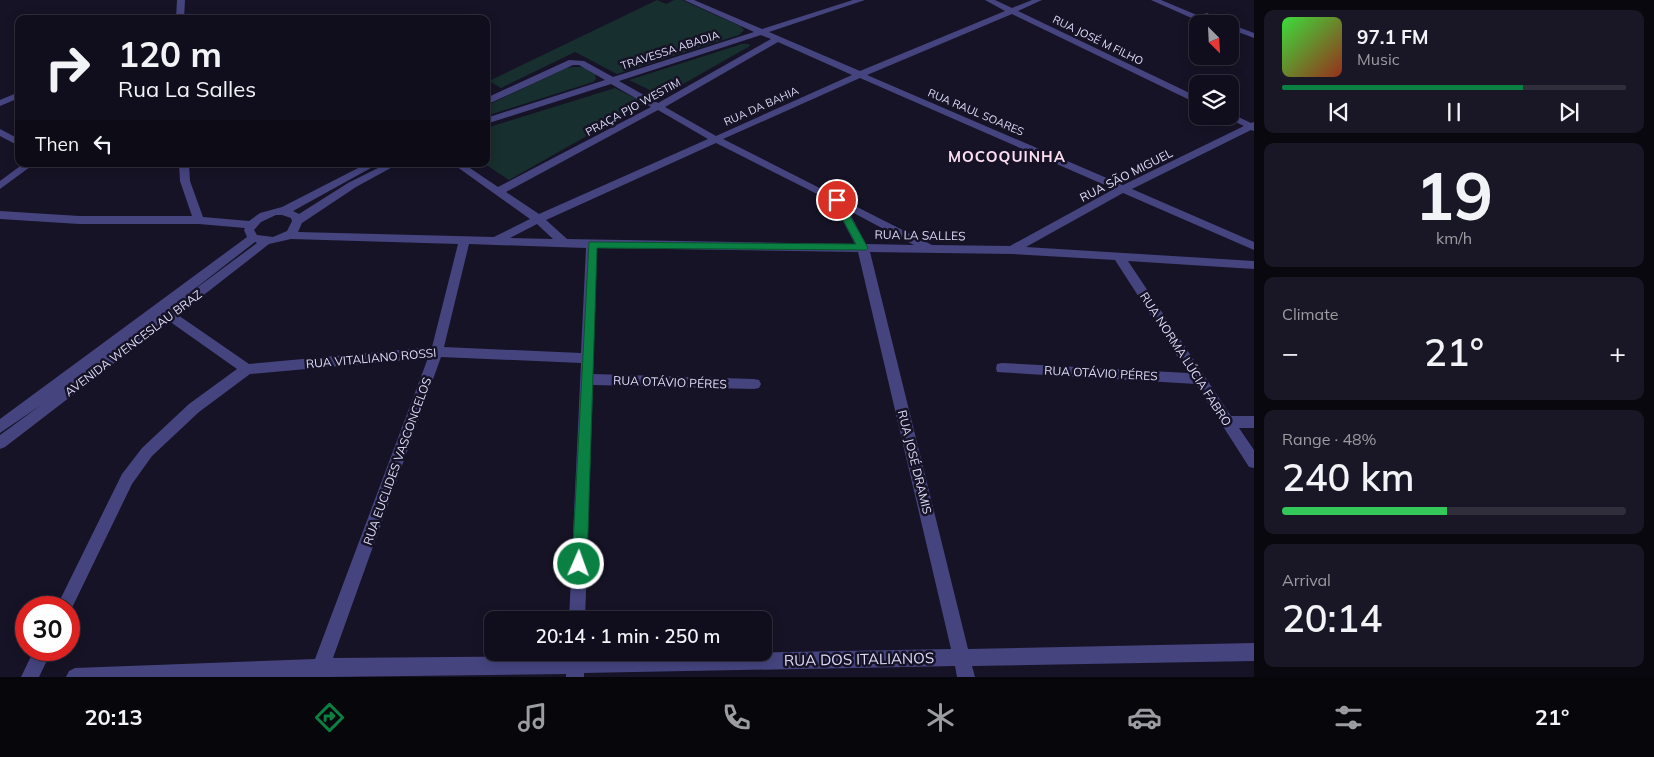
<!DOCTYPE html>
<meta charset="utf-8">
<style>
:root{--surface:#100e1c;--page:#191725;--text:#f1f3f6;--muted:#9c9ca3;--line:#302e3b;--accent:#0b8043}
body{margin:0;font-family:Mulish,sans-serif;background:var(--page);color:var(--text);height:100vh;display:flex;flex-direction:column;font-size:19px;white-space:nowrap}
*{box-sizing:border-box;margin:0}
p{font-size:16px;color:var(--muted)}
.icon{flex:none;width:28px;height:28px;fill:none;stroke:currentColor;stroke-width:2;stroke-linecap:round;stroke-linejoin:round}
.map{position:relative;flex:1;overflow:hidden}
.panel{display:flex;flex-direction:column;gap:10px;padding:10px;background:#09080f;width:400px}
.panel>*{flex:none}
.banner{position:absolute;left:15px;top:15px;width:475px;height:152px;border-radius:10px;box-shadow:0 2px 12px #0003,0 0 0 1px var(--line);background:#100e1c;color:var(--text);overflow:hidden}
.needle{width:32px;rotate:156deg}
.buttons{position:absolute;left:1189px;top:15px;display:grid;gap:10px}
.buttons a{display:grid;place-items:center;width:50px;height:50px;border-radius:10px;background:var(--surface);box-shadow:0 2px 12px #0003,0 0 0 1px var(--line);font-size:25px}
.speed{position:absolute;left:15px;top:596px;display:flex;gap:10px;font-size:25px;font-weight:700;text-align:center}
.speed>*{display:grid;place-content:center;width:65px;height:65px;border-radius:50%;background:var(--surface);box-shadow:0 2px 12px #0003,0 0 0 1px var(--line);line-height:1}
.speed .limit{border:8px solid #d22;background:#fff;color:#111}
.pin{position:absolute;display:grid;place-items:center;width:42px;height:42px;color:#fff;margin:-21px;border:2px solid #fff;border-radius:50%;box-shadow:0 1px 5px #0007}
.me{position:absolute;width:55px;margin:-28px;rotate:2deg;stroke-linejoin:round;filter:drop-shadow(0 0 4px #0008)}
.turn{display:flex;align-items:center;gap:18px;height:105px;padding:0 20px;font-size:22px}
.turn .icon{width:65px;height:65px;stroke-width:2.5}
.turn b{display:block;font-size:35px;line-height:42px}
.then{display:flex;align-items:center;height:48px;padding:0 20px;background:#0003;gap:10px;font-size:19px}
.big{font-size:38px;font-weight:600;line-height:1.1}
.panel .tile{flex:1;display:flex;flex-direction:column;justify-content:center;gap:8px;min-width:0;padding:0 18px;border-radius:10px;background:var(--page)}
.panel .dial{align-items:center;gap:0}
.dial b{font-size:65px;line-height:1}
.song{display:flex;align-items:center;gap:15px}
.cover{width:60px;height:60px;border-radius:8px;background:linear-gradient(135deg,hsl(120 70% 55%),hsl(10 70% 35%))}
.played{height:5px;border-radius:2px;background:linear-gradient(90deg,var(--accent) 70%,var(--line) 70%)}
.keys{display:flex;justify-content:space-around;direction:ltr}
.heat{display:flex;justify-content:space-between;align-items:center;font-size:28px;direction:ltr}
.charge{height:8px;border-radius:4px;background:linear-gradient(90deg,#34c759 48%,var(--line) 0)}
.trip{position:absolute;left:484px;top:611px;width:288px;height:50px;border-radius:10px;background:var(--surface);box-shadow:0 2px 12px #0003,0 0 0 1px var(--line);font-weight:600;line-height:50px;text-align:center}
.dock{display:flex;height:80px;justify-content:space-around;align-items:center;background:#06060b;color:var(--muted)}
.dock .icon{width:35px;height:35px}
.dock .selected{color:var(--accent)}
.dock b{font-size:22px;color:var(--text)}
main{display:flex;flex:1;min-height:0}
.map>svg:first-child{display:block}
.green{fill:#172f2e}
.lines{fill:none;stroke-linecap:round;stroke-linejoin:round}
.minor{fill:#45447f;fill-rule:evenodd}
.route{fill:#0b8043;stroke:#07532c}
.labels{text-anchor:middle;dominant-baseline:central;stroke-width:5;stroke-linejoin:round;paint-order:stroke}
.far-street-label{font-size:11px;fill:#dfdcfa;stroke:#161326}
.street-label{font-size:12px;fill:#dfdcfa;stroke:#161326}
.far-district-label{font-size:15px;font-weight:bold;letter-spacing:1px;fill:#fbdef1;stroke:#161326}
.near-street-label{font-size:15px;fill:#dfdcfa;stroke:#161326}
</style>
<main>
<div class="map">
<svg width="1254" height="677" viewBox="0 0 1254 677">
<rect width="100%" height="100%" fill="#161326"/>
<!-- green -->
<path class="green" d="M 657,0 L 666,4 L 674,0 L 682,0 L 740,26 L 744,30 L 739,35 L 617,74 L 575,52 L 501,88 L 489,81 Z
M 742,44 L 749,44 L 750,46 L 662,96 L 629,80 Z
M 574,67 L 583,67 L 595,73 L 596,79 L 593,82 L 486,116 L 486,106 L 565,68 Z
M 615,88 L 645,103 L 509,180 L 485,164 L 486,164 L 486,128 Z"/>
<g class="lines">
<!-- minor -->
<path class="minor" d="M 177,0 L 185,0 L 184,19 L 176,19 Z
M 684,0 L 694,0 L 762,29 L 853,0 L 865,0 L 769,32 L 860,71 L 1005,11 L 985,0 L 995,0 L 1012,8 L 1032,0 L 1042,0 L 1018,11 L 1198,97 L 1198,104 L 1012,14 L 867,75 L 1123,185 L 1244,126 L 1227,118 L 1226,116 L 1230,116 L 1230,113 L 1251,123 L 1254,122 L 1254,131 L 1251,130 L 1132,189 L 1254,242 L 1254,250 L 1123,193 L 1026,247 L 1254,261 L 1254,269 L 1128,261 L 1231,416 L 1254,416 L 1254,428 L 1239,428 L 1254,450 L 1254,468 L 1249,467 L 1196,384 L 997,372 L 996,368 L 997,364 L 1002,363 L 1188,373 L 1115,260 L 1012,254 L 870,252 L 968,649 L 1254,643 L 1254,661 L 972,666 L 975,677 L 957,677 L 955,666 L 584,673 L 584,677 L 566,677 L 566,674 L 326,677 L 66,677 L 69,671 L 75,668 L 315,659 L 428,358 L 250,374 L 199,412 L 152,456 L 132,484 L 69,614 L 69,608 L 56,608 L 122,474 L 142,448 L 189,404 L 237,369 L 169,321 L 5,447 L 0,449 L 0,435 L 41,405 L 0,433 L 0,419 L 247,237 L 244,230 L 245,228 L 199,224 L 79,224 L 0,219 L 0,211 L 79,216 L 192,216 L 180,181 L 179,164 L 189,164 L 190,181 L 203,217 L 249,221 L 260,213 L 282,207 L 366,164 L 378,164 L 293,211 L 299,214 L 348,183 L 386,164 L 398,164 L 356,187 L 302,223 L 298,232 L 494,237 L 530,219 L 453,164 L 464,164 L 498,187 L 651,107 L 611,84 L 486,124 L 486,118 L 605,80 L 579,65 L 573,65 L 486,105 L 486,98 L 569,60 L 584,61 L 613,77 L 754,32 ZM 761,35 L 771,39 L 658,103 L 619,81 ZM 778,42 L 852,75 L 716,136 L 665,107 ZM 860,78 L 1114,189 L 1010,246 L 932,245 L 723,139 ZM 658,110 L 708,139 L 539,214 L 506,192 ZM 716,143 L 833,202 L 855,244 L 567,239 L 546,220 ZM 848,210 L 914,245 L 866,244 ZM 276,215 L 282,215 L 291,218 L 292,221 L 287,231 L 273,237 L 257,235 L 254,230 L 261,222 ZM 537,224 L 553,239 L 510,238 ZM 291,239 L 458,244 L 432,347 L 249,364 L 178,315 L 269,244 ZM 255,242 L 257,243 L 179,301 ZM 469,244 L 586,248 L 581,353 L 444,347 ZM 597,248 L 858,252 L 951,649 L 584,656 L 585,652 L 567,652 L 567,656 L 333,658 L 441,357 L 581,363 L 569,620 L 585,620 L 593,385 L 754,389 L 759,388 L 761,384 L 759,380 L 754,379 L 593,374 Z
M 1151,0 L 1161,0 L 1204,18 L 1200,15 L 1207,13 L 1229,24 L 1205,24 Z
M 1230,24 L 1254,33 L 1254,38 L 1230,29 Z
M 19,92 L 19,98 L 0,106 L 0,100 Z
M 0,129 L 19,139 L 19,146 L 0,136 Z
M 23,164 L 34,164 L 0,189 L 0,181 Z
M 34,650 L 52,650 L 39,677 L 21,677 Z"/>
</g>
<!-- route -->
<path class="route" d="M 837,197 L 841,200 L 868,248 L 866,250 L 597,248 L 587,564 L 584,569 L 579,571 L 574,569 L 572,564 L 589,242 L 856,244 L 832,200 Z"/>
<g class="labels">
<!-- far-street labels -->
<g class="far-street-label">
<text transform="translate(1098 40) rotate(26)">RUA JOSÉ M FILHO</text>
<text transform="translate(670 50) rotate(-18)">TRAVESSA ABADIA</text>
<text transform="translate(761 106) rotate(-24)">RUA DA BAHIA</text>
<text transform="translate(633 107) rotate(-29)">PRAÇA PJO WESTIM</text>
<text transform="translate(976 112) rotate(23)">RUA RAUL SOARES</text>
</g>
<!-- street labels -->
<g class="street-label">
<text transform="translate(1126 175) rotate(-27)">RUA SÃO MIGUEL</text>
<text transform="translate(920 235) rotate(1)">RUA LA SALLES</text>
<text transform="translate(133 343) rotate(-37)">AVENIDA WENCESLAU BRAZ</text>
<text transform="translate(371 358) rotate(-5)">RUA VITALIANO ROSSI</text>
<text transform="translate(1186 359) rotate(57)">RUA NORMA LÚCIA FABRO</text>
<text transform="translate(1101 373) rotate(3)">RUA OTÁVIO PÉRES</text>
<text transform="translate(670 382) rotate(2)">RUA OTÁVIO PÉRES</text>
<text transform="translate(397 461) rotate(-70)">RUA EUCLIDES VASCONCELOS</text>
<text transform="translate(915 462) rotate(76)">RUA JOSÉ DRAMIS</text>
</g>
<!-- far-district labels -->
<g class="far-district-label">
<text x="1007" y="156">MOCOQUINHA</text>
</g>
<!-- near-street labels -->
<g class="near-street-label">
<text transform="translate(859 659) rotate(-1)">RUA DOS ITALIANOS</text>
</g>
</g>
</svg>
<div class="buttons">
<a><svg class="needle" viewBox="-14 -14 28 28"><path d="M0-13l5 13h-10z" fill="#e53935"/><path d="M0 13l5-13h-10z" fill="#9c9ca3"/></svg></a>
<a><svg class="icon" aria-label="layers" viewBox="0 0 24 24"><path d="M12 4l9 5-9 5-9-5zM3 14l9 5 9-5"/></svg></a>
</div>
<div class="speed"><div class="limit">30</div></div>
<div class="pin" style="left:837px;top:200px;background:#d93025"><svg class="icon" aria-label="arrive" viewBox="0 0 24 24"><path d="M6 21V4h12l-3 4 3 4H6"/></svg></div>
<svg class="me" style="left:579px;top:564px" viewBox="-20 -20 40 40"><circle r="17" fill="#0b8043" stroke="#fff" stroke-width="3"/><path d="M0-11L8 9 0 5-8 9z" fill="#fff"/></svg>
<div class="trip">20:14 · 1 min · 250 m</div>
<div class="banner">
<div class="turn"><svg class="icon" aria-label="right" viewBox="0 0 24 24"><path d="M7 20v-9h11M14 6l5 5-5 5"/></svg><div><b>120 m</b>Rua La Salles</div></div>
<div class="then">Then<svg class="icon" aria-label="left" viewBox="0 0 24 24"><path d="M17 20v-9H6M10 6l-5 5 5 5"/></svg></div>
</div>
</div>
<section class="panel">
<div class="tile">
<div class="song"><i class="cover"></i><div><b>97.1 FM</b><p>Music</p></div></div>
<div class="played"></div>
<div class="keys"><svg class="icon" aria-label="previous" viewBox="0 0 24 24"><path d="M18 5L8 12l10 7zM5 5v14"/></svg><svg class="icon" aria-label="pause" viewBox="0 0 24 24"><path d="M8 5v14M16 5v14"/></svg><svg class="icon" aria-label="next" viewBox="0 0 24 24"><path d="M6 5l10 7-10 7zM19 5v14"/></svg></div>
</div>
<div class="tile dial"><b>19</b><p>km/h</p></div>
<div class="tile"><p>Climate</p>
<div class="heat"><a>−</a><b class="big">21°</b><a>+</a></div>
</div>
<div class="tile"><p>Range · 48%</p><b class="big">240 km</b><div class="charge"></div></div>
<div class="tile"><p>Arrival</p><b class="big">20:14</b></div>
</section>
</main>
<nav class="dock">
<b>20:13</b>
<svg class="icon selected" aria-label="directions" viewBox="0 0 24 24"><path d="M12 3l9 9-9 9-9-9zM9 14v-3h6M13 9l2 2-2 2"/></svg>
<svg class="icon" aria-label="music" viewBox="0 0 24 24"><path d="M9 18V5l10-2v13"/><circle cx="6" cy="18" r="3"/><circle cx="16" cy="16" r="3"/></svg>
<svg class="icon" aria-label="phone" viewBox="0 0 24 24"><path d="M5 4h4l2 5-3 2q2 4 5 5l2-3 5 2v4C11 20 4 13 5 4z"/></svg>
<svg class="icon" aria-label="climate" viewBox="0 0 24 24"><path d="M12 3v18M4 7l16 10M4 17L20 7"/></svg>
<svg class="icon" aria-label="car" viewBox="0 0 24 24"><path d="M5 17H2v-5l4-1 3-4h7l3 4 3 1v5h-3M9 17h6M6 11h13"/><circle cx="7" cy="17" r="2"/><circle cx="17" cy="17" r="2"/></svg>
<svg class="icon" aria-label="filters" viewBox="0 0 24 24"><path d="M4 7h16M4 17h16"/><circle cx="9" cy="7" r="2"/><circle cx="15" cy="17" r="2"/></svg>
<b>21°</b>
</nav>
